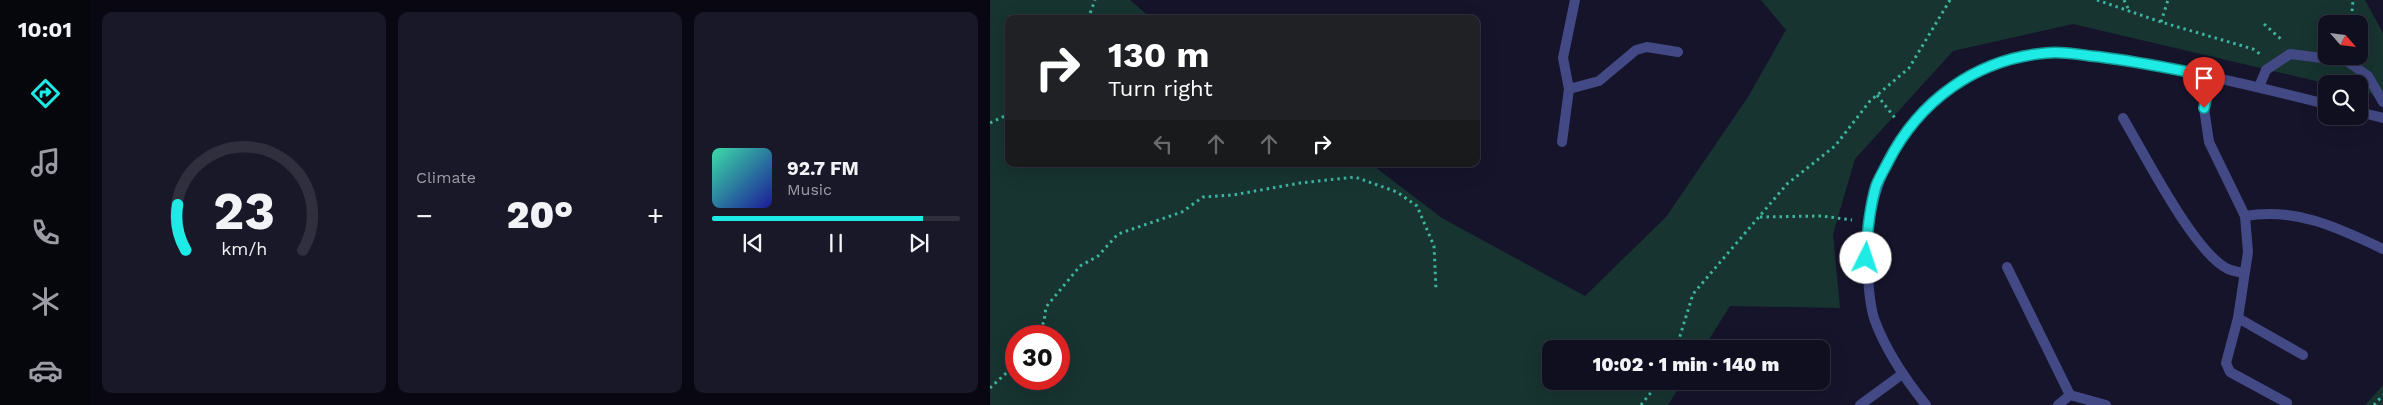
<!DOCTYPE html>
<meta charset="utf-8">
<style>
:root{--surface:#100f20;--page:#191829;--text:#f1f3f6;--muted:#9c9ca5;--line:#302f3e;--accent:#1eebe5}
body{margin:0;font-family:"Work Sans",sans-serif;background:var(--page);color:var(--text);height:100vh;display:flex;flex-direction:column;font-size:19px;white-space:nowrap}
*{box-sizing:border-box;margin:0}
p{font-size:16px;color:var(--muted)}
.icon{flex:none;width:28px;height:28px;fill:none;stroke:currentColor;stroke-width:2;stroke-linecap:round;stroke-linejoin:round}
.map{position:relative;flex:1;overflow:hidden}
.details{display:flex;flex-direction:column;gap:12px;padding:12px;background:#090812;width:900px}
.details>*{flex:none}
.hud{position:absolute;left:15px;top:15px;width:475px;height:152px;border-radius:10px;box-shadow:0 5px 20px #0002,0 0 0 1px var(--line);background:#202124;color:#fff;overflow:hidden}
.needle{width:32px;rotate:118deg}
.fabs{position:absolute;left:1328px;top:15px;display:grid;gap:10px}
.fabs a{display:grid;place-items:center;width:50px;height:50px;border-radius:10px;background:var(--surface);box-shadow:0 5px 20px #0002,0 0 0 1px var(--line);font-size:25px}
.speed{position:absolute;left:15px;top:325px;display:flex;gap:10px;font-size:25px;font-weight:700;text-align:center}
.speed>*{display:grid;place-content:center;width:65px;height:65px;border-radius:50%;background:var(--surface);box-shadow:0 5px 20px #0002,0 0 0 1px var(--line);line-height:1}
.speed .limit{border:8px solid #d22;background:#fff;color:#111}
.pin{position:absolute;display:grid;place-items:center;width:42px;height:42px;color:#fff;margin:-51px -21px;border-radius:50% 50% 50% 0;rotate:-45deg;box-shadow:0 0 5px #0007}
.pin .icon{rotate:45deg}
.me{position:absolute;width:55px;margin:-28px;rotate:4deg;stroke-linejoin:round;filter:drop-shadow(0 0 4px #0008)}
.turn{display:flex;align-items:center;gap:18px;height:105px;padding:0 20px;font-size:22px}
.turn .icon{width:65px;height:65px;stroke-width:2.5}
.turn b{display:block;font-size:35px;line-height:42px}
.lanes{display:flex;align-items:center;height:48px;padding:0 20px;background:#0003;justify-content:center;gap:25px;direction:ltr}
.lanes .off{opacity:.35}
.big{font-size:38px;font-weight:800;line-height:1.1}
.details .tile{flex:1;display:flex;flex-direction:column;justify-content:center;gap:8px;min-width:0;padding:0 18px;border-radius:10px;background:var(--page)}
.details .dial{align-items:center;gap:0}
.dial svg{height:130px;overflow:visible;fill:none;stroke:var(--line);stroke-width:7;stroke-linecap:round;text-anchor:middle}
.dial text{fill:var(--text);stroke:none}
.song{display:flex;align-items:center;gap:15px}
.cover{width:60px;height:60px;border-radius:8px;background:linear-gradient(135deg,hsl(160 70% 55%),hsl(240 70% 35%))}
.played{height:5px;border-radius:2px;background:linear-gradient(90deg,var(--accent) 85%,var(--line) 85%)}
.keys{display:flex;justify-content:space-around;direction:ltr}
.heat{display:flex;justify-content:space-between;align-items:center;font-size:28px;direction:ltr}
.details .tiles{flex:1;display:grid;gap:12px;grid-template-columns:repeat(3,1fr)}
.trip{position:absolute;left:552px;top:340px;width:288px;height:50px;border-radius:10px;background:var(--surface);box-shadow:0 5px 20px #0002,0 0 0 1px var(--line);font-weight:800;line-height:50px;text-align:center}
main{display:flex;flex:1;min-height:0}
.tab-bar{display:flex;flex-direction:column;width:90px;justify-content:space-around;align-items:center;background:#06060d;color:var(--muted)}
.tab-bar .icon{width:35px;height:35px}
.tab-bar .selected{color:var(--accent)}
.tab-bar b{font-size:22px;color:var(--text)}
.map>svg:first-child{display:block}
.green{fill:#173430;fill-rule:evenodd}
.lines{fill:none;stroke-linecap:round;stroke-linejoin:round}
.path{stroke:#3db49e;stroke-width:3;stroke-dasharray:2.5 4;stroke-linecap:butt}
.lane{stroke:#434985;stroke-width:10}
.street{stroke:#434985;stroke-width:10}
.route-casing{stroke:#149995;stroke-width:12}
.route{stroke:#1eebe5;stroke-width:9}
</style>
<main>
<nav class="tab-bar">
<b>10:01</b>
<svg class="icon selected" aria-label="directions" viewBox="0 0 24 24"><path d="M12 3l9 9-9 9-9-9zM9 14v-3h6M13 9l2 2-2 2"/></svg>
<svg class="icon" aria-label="music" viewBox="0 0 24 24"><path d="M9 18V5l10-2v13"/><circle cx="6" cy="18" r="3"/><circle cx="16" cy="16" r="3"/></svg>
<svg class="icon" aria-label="phone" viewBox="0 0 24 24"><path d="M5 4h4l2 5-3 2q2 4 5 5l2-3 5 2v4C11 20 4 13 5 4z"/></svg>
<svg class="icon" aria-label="climate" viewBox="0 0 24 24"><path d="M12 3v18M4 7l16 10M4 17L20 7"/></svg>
<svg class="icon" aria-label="car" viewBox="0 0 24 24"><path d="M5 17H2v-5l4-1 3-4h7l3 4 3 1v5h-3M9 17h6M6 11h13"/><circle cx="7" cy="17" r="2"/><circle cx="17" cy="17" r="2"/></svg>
</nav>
<section class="details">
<div class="tiles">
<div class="tile dial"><svg viewBox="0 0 100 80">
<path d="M14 69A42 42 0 1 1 86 69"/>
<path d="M14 69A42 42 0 0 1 9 41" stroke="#1eebe5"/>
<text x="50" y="56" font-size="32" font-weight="700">23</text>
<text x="50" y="72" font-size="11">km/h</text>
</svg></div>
<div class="tile"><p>Climate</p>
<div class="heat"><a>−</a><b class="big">20°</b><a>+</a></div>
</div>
<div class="tile">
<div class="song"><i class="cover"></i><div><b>92.7 FM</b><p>Music</p></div></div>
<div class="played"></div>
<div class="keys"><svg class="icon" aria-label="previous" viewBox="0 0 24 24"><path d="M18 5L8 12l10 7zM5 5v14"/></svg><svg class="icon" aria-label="pause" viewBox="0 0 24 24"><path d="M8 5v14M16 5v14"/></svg><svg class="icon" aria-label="next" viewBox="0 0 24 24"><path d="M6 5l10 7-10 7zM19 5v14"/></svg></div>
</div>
</div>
</section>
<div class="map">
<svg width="1393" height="405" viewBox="0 0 1393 405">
<rect width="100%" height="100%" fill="#15142b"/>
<!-- green -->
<path class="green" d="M 0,0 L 140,0 L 162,19 L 19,19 L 19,164 L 381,164 L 452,218 L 595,296 L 676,217 L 758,97 L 796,30 L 771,0 L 1375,0 L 1393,33 L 1393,96 L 1369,91 L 1369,84 L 1339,84 L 1083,24 L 963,51 L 865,159 L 843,234 L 850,308 L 740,306 L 713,349 L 561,349 L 561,381 L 693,381 L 678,405 L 0,405 ZM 1336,24 L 1369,24 L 1369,56 L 1336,56 ZM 26,336 L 69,336 L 69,379 L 26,379 Z
M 1393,385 L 1393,405 L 1375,405 Z"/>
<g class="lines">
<!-- path -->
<path class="path" d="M 1107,0 L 1171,22 L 1263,49 L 1270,54
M 1134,0 L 1140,12
M 98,19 L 105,0
M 1171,22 L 1178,0
M 1274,24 L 1292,40
M 1361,24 L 1363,0
M 887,95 L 905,118
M 0,123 L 19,114
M 770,217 L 832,216 L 862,220
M 46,336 L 54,322 L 56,307 L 90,266 L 108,256 L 128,234 L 192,212 L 213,197 L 243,195 L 310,183 L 365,177 L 407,192 L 427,206 L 444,246 L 446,289
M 686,349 L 703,294 L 797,184 L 845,146 L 880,101 L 919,68 L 960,0
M 0,388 L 26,364
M 651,405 L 670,381
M 1384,405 L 1393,395"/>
<!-- lane -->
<path class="lane" d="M 1221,76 L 1214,108 L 1219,142 L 1255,216 L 1258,252 L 1248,318 L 1236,363 L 1240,372 L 1297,403
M 1269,87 L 1276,70 L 1300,54 L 1357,61 L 1378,76 L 1393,102
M 579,89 L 609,81 L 646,50 L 657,47 L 688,52
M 1133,118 C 1154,153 1204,253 1238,269 C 1243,271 1249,272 1253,273
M 1255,216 C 1306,207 1349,228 1393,249
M 1248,318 L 1313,355"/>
<!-- street -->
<path class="street" d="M 1369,112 L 1393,118
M 572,142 L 579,89 L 573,58 L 585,0
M 1017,267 L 1080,395
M 870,405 L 911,375
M 936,405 C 915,379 897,353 885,321 C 880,308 879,291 878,277 C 868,187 917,97 1003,66 C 1020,59 1039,53 1058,53 C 1091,52 1126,59 1159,65 C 1219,75 1277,89 1336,104
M 1068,405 L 1080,395 L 1116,405"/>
</g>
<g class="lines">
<defs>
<path id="route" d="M 876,258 C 877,233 879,210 886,186 C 889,178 894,170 898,162 C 929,101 986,59 1056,53 C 1070,51 1087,54 1101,56 C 1142,60 1181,69 1221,76 L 1214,108"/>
</defs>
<!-- route casing -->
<use href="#route" class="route-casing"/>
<!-- route -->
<use href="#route" class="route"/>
</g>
</svg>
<div class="fabs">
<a><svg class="needle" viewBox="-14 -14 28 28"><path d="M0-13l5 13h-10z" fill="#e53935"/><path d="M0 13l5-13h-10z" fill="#9c9ca5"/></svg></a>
<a><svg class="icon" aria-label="search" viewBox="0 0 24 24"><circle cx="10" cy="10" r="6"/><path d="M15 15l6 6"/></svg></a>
</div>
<div class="speed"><div class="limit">30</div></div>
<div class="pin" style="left:1214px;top:108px;background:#d93025"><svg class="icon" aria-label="arrive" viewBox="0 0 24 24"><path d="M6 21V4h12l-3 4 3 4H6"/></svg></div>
<svg class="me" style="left:876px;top:258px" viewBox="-20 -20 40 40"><circle r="19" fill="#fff"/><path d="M0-13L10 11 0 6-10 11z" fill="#1eebe5"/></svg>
<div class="trip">10:02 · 1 min · 140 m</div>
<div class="hud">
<div class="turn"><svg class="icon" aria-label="right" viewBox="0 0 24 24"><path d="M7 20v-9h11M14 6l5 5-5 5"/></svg><div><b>130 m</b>Turn right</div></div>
<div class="lanes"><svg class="icon off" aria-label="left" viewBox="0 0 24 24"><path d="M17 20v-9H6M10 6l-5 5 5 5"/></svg><svg class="icon off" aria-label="ahead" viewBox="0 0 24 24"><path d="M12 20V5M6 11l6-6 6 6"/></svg><svg class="icon off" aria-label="ahead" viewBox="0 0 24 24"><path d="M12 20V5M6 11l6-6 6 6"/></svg><svg class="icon" aria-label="right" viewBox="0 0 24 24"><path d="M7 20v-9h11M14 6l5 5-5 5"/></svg></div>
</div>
</div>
</main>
